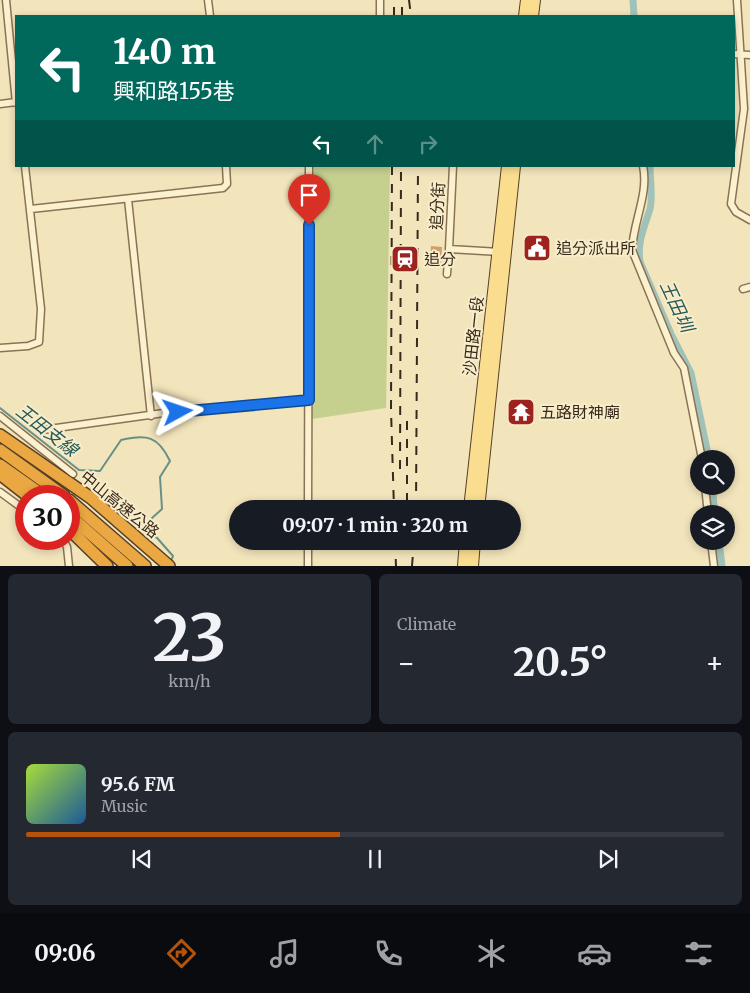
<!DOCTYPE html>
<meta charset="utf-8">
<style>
:root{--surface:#171b24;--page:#242831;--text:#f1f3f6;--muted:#9ea1a6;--line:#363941;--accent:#b45309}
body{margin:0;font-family:Merriweather,"Noto Sans TC",serif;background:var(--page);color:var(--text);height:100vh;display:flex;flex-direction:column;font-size:19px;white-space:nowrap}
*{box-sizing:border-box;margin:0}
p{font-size:16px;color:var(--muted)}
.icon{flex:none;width:28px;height:28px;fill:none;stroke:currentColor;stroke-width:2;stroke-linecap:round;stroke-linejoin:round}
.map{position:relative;height:566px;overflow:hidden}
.sheet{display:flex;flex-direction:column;gap:8px;padding:8px;background:#0d0f14;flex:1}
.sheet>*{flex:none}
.hud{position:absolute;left:15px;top:15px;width:720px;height:152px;border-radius:0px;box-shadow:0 2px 8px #0003;background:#00695c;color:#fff;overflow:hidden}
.fabs{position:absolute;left:690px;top:450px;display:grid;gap:10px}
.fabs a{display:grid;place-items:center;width:45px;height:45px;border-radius:50%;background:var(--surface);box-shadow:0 2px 8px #0003;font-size:25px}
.speed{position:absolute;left:15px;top:485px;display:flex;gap:10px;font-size:25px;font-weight:700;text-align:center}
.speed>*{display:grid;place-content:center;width:65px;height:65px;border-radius:50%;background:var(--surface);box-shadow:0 2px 8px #0003;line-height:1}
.speed .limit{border:8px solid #d22;background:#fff;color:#111}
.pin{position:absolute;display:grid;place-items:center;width:42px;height:42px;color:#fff;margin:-51px -21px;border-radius:50% 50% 50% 0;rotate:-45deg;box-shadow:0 0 5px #0007}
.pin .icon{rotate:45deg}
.me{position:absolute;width:55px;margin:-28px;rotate:85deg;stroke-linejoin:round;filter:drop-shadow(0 0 4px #0008)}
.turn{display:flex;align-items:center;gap:18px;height:105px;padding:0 15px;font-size:22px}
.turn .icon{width:65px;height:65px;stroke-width:2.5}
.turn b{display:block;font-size:35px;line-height:42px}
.lanes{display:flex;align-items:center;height:48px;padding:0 15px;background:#0003;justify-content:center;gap:25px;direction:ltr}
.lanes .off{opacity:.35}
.big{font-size:38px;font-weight:700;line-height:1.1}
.sheet .widget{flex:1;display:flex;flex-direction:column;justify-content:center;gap:8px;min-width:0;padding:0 18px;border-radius:8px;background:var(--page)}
.sheet .dial{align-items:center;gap:0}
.dial b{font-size:65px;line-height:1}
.song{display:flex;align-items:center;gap:15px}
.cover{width:60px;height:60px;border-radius:8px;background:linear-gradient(135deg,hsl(80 70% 55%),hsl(210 70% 35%))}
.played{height:5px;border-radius:2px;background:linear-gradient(90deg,var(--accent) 45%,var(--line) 45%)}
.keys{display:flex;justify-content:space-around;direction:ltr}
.heat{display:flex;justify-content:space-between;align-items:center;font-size:28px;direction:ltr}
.sheet .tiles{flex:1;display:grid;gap:8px;grid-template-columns:1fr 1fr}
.widget:last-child{grid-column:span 2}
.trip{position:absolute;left:229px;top:500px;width:292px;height:50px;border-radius:25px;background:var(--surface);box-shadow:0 2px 8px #0003;font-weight:700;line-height:50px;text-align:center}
.menu{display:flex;height:80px;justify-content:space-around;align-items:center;background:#090b0e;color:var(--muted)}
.menu .icon{width:35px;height:35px}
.menu .active{color:var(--accent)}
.menu b{font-size:22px;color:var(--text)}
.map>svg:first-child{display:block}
.green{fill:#c5d08f}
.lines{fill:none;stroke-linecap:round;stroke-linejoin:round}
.stream{stroke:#679088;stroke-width:2}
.canal{stroke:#a0c2b9;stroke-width:7}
.building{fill:#d39d6d}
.minor-casing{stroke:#8a7354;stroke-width:9}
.primary-casing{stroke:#574029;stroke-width:12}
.motorway-casing{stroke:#574029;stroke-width:14}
.minor{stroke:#fcf1cf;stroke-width:6}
.primary{stroke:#fadd8e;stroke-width:10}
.motorway{stroke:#eba842;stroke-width:11}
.rail{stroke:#382a1a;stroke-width:2;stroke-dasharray:9 9;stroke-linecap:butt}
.route-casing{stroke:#114b97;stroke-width:12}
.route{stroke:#1a73e8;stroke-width:9}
.labels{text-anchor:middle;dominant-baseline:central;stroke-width:4;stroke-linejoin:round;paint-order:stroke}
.street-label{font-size:16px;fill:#382a1a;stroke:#f8edcb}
.poi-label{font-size:16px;fill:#382a1a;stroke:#f8edcb;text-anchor:start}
.water-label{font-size:18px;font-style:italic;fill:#285958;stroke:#f8edcb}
</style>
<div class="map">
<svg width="750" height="566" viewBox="0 0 750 566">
<rect width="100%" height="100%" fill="#f2e4bb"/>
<!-- green -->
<path class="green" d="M 314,166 L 390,166 L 386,408 L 312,419 Z"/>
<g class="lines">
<!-- stream -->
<path class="stream" d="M 0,408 L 79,470 L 100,471 L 121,440 C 147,434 158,436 170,461 L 160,477 L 162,509 L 152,518 L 150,530 L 173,556 L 171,561"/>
<!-- canal -->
<path class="canal" d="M 633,0 L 634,16
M 650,166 C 650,179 653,197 650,209 C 644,228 637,242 640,262 L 671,334 L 691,373 L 709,459
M 712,486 L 715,514
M 719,541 L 722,566"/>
</g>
<!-- building -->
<path class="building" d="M 533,238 L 543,239 L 540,258 L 531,257 Z
M 431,246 L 442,247 L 441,266 L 430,266 Z"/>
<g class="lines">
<defs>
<path id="minor" d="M 6,0 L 16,103
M 208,0 L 210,16
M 737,0 L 744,109 L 731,204 L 736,212 L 750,220
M 380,16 L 380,0
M 734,54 L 750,55
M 0,104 L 16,102
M 453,166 L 449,249 L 500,252
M 643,166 C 649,194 633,222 632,250 L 674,353 L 684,368 L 702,459
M 128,199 L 151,416
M 31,209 L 223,188 L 227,184 L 226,166
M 447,274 L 449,249
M 743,289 L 750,287
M 0,348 L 28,346 L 39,342 L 41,309 L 25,166
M 0,416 L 73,474
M 42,430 L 178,411 L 309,400
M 705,486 L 708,514
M 0,492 L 26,511
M 308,509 L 309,166
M 63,539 L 67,547 L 69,566
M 711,541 L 714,566
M 308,566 L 308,541"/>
<path id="primary" d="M 524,16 L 526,0
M 533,16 L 535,0
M 469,509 L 507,166
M 479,509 L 515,166
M 463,566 L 465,541
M 473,566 L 475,541"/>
<path id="motorway" d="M 0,435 L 91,498 L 169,566
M 0,450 L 64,496
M 0,465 L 44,496
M 0,474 L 28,496
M 69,500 L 145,566
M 69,515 L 127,566
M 69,529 L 107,566"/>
</defs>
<!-- minor casing -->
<use href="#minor" class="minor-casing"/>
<!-- primary casing -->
<use href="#primary" class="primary-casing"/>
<!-- motorway casing -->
<use href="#motorway" class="motorway-casing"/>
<!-- minor -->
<use href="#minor" class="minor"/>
<!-- primary -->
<use href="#primary" class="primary"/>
<!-- motorway -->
<use href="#motorway" class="motorway"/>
<!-- rail -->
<path class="rail" d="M 409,0 L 411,16
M 394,16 L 394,0
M 402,16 L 402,0
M 392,166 L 391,410 L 394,509
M 407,421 L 407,509
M 400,469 L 401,166
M 416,509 L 418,166
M 395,541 L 396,566
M 412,566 L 414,541"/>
</g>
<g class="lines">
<defs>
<path id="route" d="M 178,412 L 309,400 L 309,225"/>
</defs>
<!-- route casing -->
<use href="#route" class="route-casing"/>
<!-- route -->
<use href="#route" class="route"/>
</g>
<!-- icons -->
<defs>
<symbol id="civic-square" viewBox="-11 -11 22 22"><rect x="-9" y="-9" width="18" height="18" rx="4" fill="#9e231e" stroke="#f8edcb"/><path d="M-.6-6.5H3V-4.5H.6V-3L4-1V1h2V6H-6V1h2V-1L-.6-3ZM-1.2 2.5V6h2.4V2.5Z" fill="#fff"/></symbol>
<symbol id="station-square" viewBox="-11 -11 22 22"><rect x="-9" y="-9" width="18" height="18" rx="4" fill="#9e231e" stroke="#f8edcb"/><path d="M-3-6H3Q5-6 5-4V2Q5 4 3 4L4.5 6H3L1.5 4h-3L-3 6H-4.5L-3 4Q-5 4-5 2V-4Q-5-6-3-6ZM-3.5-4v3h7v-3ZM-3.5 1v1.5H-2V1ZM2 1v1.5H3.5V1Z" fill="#fff"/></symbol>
<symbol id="temple-square" viewBox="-11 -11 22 22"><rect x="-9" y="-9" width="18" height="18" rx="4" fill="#9e231e" stroke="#f8edcb"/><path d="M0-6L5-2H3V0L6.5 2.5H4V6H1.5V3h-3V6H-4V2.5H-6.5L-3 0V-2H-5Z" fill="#fff"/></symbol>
</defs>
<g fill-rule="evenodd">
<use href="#civic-square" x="521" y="232" width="32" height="32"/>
<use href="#station-square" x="389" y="243" width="32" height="32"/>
<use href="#temple-square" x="505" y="396" width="32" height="32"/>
</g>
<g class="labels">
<!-- street labels -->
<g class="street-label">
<text transform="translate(437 206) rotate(-87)">追分街</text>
<text transform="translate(473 336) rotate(-84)">沙田路一段</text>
<text transform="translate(120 504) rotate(39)">中山高速公路</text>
</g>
<!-- poi labels -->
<g class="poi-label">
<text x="556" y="248">追分派出所</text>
<text x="424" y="259">追分</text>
<text x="540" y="412">五路財神廟</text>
</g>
<!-- water labels -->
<g class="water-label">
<text transform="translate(677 306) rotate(65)">王田圳</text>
<text transform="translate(47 430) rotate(38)">王田支線</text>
</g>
</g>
</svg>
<div class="fabs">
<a><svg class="icon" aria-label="search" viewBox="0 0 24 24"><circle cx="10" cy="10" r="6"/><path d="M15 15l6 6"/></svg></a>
<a><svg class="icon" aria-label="layers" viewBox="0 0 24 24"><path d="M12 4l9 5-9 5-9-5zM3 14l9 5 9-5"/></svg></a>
</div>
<div class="speed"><div class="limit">30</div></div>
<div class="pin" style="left:309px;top:225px;background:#d93025"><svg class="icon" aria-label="arrive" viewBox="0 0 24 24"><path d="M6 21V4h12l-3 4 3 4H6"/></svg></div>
<svg class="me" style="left:178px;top:412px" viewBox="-20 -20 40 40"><path d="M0-17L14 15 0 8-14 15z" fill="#1a73e8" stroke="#fff" stroke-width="4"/></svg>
<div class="trip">09:07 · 1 min · 320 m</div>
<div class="hud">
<div class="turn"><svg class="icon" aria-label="left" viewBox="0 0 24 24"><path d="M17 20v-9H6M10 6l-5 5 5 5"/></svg><div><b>140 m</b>興和路155巷</div></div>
<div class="lanes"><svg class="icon" aria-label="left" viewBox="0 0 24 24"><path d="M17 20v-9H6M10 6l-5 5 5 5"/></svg><svg class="icon off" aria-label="ahead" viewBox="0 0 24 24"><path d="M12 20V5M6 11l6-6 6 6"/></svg><svg class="icon off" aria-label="right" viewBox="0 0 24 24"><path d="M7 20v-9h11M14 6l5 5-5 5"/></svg></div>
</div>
</div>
<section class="sheet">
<div class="tiles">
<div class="widget dial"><b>23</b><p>km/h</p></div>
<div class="widget"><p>Climate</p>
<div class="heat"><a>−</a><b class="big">20.5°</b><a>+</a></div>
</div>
<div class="widget">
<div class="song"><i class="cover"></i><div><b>95.6 FM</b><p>Music</p></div></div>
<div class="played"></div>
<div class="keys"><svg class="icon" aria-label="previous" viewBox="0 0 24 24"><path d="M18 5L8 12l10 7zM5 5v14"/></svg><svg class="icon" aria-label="pause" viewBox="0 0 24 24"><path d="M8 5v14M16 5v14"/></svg><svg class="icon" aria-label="next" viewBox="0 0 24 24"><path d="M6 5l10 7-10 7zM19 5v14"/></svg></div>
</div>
</div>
</section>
<nav class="menu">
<b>09:06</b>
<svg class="icon active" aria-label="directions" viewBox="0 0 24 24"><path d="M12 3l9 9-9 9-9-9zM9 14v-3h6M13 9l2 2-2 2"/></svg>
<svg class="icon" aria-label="music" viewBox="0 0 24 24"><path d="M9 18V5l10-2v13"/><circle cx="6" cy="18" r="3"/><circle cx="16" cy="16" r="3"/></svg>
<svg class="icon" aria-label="phone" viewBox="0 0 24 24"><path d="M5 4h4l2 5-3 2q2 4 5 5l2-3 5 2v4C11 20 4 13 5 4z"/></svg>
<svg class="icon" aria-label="climate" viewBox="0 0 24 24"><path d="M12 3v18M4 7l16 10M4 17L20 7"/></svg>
<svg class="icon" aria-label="car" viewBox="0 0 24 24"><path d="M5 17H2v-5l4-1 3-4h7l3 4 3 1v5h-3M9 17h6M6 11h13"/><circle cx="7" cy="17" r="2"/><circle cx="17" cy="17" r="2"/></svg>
<svg class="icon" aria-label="filters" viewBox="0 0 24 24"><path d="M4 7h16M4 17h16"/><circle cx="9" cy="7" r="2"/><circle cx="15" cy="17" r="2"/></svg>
</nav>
